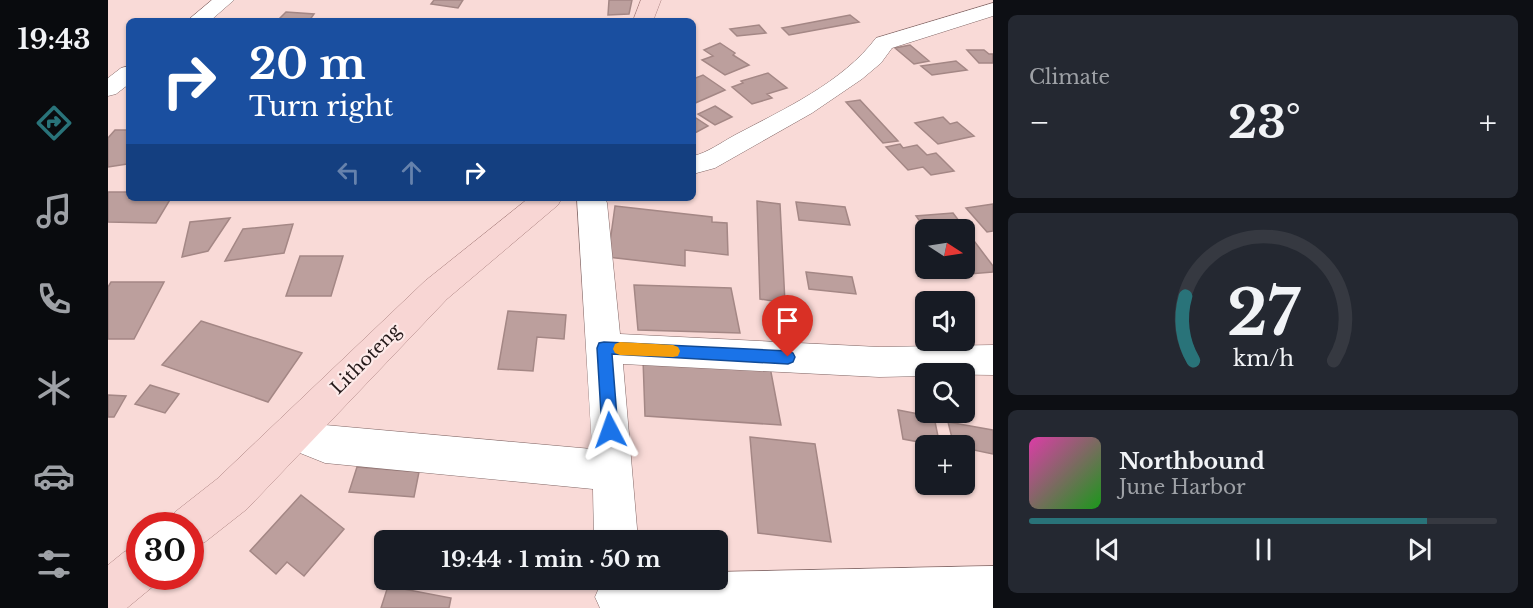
<!DOCTYPE html>
<meta charset="utf-8">
<style>
:root{--surface:#171b24;--page:#242831;--text:#f1f3f6;--muted:#9ea1a6;--line:#363941;--accent:#297379}
body{margin:0;font-family:"Libre Baskerville",serif;background:var(--page);color:var(--text);height:100vh;display:flex;flex-direction:column;font-size:22px;white-space:nowrap}
*{box-sizing:border-box;margin:0}
p{font-size:20px;color:var(--muted)}
.icon{flex:none;width:33px;height:33px;fill:none;stroke:currentColor;stroke-width:2;stroke-linecap:round;stroke-linejoin:round}
.map{position:relative;flex:1;overflow:hidden}
.details{display:flex;flex-direction:column;gap:15px;padding:15px;background:#0d0f14;width:540px}
.details>*{flex:none}
.top-card{position:absolute;left:18px;top:18px;width:570px;height:183px;border-radius:9px;box-shadow:0 2px 4px #0004;background:#1a4fa0;color:#fff;overflow:hidden}
.needle{width:39px;rotate:102deg}
.fabs{position:absolute;left:807px;top:219px;display:grid;gap:12px}
.fabs a{display:grid;place-items:center;width:60px;height:60px;border-radius:9px;background:var(--surface);box-shadow:0 2px 4px #0004;font-size:30px}
.speed{position:absolute;left:18px;top:512px;display:flex;gap:12px;font-size:30px;font-weight:700;text-align:center}
.speed>*{display:grid;place-content:center;width:78px;height:78px;border-radius:50%;background:var(--surface);box-shadow:0 2px 4px #0004;line-height:1}
.speed .limit{border:9px solid #d22;background:#fff;color:#111}
.pin{position:absolute;display:grid;place-items:center;width:51px;height:51px;color:#fff;margin:-62px -26px;border-radius:50% 50% 50% 0;rotate:-45deg;box-shadow:0 0 6px #0007}
.pin .icon{rotate:45deg}
.me{position:absolute;width:66px;margin:-33px;rotate:356deg;stroke-linejoin:round;filter:drop-shadow(0 0 4px #0008)}
.turn{display:flex;align-items:center;gap:21px;height:126px;padding:0 24px;font-size:27px}
.turn .icon{width:78px;height:78px;stroke-width:2.5}
.turn b{display:block;font-size:42px;line-height:51px}
.lanes{display:flex;align-items:center;height:57px;padding:0 24px;background:#0003;justify-content:center;gap:30px;direction:ltr}
.lanes .off{opacity:.35}
.big{font-size:45px;font-weight:700;line-height:1.1}
.details .tile{flex:1;display:flex;flex-direction:column;justify-content:center;gap:9px;min-width:0;padding:0 21px;border-radius:9px;background:var(--page)}
.details .dial{align-items:center;gap:0}
.dial svg{height:156px;overflow:visible;fill:none;stroke:var(--line);stroke-width:7;stroke-linecap:round;text-anchor:middle}
.dial text{fill:var(--text);stroke:none}
.song{display:flex;align-items:center;gap:18px}
.cover{width:72px;height:72px;border-radius:9px;background:linear-gradient(135deg,hsl(320 70% 55%),hsl(120 70% 35%))}
.played{height:6px;border-radius:3px;background:linear-gradient(90deg,var(--accent) 85%,var(--line) 85%)}
.keys{display:flex;justify-content:space-around;direction:ltr}
.heat{display:flex;justify-content:space-between;align-items:center;font-size:33px;direction:ltr}
.trip{position:absolute;left:266px;top:530px;width:354px;height:60px;border-radius:9px;background:var(--surface);box-shadow:0 2px 4px #0004;font-weight:700;line-height:60px;text-align:center}
main{display:flex;flex:1;min-height:0}
.tabs{display:flex;flex-direction:column;width:108px;justify-content:space-around;align-items:center;background:#090b0e;color:var(--muted)}
.tabs .icon{width:42px;height:42px}
.tabs .active{color:var(--accent)}
.tabs b{font-size:27px;color:var(--text)}
.map>svg:first-child{display:block}
.building{fill:#bc9f9d;stroke:#a48785;stroke-width:1.5}
.lines{fill:none;stroke-linecap:round;stroke-linejoin:round}
.minor-casing{stroke:#826766;stroke-width:1}
.major-casing{stroke:#ab8280;stroke-width:1}
.minor{fill:#fff;fill-rule:evenodd}
.major{fill:#f8d6d4;fill-rule:evenodd}
.route{fill:#1a73e8;stroke:#114b97;stroke-width:1.5}
.slow{fill:#f59e0b}
.labels{text-anchor:middle;dominant-baseline:central;stroke-width:4.5;stroke-linejoin:round;paint-order:stroke}
.street-label{font-size:18px;fill:#241919;stroke:#fdeae9}
</style>
<main>
<nav class="tabs">
<b>19:43</b>
<svg class="icon active" aria-label="directions" viewBox="0 0 24 24"><path d="M12 3l9 9-9 9-9-9zM9 14v-3h6M13 9l2 2-2 2"/></svg>
<svg class="icon" aria-label="music" viewBox="0 0 24 24"><path d="M9 18V5l10-2v13"/><circle cx="6" cy="18" r="3"/><circle cx="16" cy="16" r="3"/></svg>
<svg class="icon" aria-label="phone" viewBox="0 0 24 24"><path d="M5 4h4l2 5-3 2q2 4 5 5l2-3 5 2v4C11 20 4 13 5 4z"/></svg>
<svg class="icon" aria-label="climate" viewBox="0 0 24 24"><path d="M12 3v18M4 7l16 10M4 17L20 7"/></svg>
<svg class="icon" aria-label="car" viewBox="0 0 24 24"><path d="M5 17H2v-5l4-1 3-4h7l3 4 3 1v5h-3M9 17h6M6 11h13"/><circle cx="7" cy="17" r="2"/><circle cx="17" cy="17" r="2"/></svg>
<svg class="icon" aria-label="filters" viewBox="0 0 24 24"><path d="M4 7h16M4 17h16"/><circle cx="9" cy="7" r="2"/><circle cx="15" cy="17" r="2"/></svg>
</nav>
<div class="map">
<svg width="885" height="608" viewBox="0 0 885 608">
<rect width="100%" height="100%" fill="#f9dad7"/>
<!-- building -->
<path class="building" d="M 326,0 L 355,0 L 350,8 L 323,4 Z
M 501,0 L 524,0 L 521,14 L 500,15 Z
M 178,12 L 206,14 L 201,21 L 169,21 Z
M 742,15 L 751,22 L 681,35 L 674,28 Z
M 651,25 L 658,33 L 629,36 L 622,29 Z
M 612,43 L 627,53 L 625,55 L 641,65 L 617,75 L 594,60 L 605,56 L 596,50 Z
M 802,45 L 821,61 L 806,64 L 787,48 Z
M 859,50 L 876,50 L 881,54 L 885,54 L 885,63 L 871,63 Z
M 848,61 L 859,70 L 824,75 L 813,66 Z
M 660,73 L 679,88 L 659,94 L 664,98 L 644,104 L 624,87 L 635,83 L 633,81 Z
M 595,75 L 617,90 L 585,104 L 585,79 Z
M 752,100 L 790,141 L 775,143 L 738,102 Z
M 607,106 L 624,117 L 607,125 L 590,114 Z
M 585,116 L 600,126 L 585,134 Z
M 835,117 L 842,124 L 849,122 L 866,136 L 830,144 L 807,123 Z
M 7,130 L 21,130 L 21,161 L 19,164 L 0,167 L 0,138 Z
M 792,144 L 795,148 L 809,145 L 819,155 L 828,153 L 846,171 L 823,175 L 815,167 L 800,170 L 778,147 Z
M 0,192 L 21,192 L 21,198 L 63,198 L 48,223 L 0,222 Z
M 649,201 L 672,204 L 677,303 L 652,299 Z
M 688,202 L 737,207 L 742,225 L 691,220 Z
M 885,204 L 885,231 L 879,232 L 858,208 Z
M 507,206 L 604,217 L 604,222 L 619,223 L 620,255 L 577,250 L 577,266 L 500,257 Z
M 845,213 L 885,266 L 885,272 L 849,275 L 844,268 L 856,268 L 856,230 L 818,230 L 808,216 Z
M 122,218 L 100,251 L 74,257 L 82,222 Z
M 185,224 L 176,253 L 117,261 L 135,229 Z
M 192,256 L 235,256 L 223,296 L 178,296 Z
M 698,272 L 744,277 L 748,294 L 701,289 Z
M 3,282 L 56,282 L 26,339 L 0,339 L 0,287 Z
M 526,285 L 623,288 L 632,333 L 530,330 Z
M 400,311 L 458,315 L 456,339 L 429,337 L 425,371 L 390,369 Z
M 93,321 L 194,353 L 160,402 L 54,365 Z
M 535,359 L 662,367 L 673,425 L 537,416 Z
M 42,385 L 71,394 L 57,413 L 27,404 Z
M 0,395 L 18,396 L 6,417 L 0,417 Z
M 790,410 L 826,417 L 832,446 L 795,439 Z
M 840,422 L 885,430 L 885,454 L 856,448 L 856,446 L 846,446 Z
M 642,437 L 707,444 L 723,542 L 650,533 Z
M 249,467 L 311,472 L 306,497 L 241,492 Z
M 193,495 L 236,529 L 196,576 L 179,562 L 168,574 L 142,551 Z
M 280,586 L 343,598 L 341,608 L 273,608 Z"/>
<g class="lines">
<defs>
<path id="minor" d="M 104,0 L 126,0 L 102,21 L 79,21 Z
M 885,3 L 885,16 L 784,48 L 773,63 L 754,79 L 704,113 L 607,168 L 585,174 L 585,156 C 599,153 614,142 627,135 C 676,109 734,83 768,38 Z
M 21,66 L 21,84 L 8,94 L 0,96 L 0,78 L 13,68 Z
M 469,198 L 497,198 L 499,203 L 512,334 L 771,347 L 885,345 L 885,375 L 818,374 L 818,376 L 771,377 L 515,364 L 530,540 L 486,540 L 485,489 L 217,463 L 172,445 L 167,432 L 172,419 L 186,414 L 217,425 L 484,449 Z
M 885,566 L 885,608 L 492,608 L 487,597 L 494,581 L 498,579 L 609,579 L 609,572 Z"/>
<path id="major" d="M 533,0 L 553,0 L 545,21 L 525,21 Z
M 421,198 L 454,198 L 450,205 L 339,299 L 139,509 L 97,542 L 82,548 L 82,525 L 61,525 L 67,512 L 109,479 L 317,281 Z
M 32,546 L 32,576 L 51,576 L 48,584 L 19,608 L 0,608 L 0,565 L 16,552 Z"/>
</defs>
<!-- minor casing -->
<use href="#minor" class="minor-casing"/>
<!-- major casing -->
<use href="#major" class="major-casing"/>
<!-- minor -->
<use href="#minor" class="minor"/>
<!-- major -->
<use href="#major" class="major"/>
</g>
<!-- route -->
<path class="route" d="M 496,342 L 680,351 L 685,353 L 687,357 L 685,362 L 680,364 L 504,354 L 510,430 L 508,435 L 502,437 L 496,435 L 494,430 L 489,348 L 491,343 Z"/>
<!-- slow -->
<path class="slow" d="M 512,342 L 565,345 L 570,347 L 572,351 L 570,356 L 565,357 L 512,355 L 507,353 L 505,349 L 507,344 Z"/>
<g class="labels">
<!-- street labels -->
<g class="street-label">
<text transform="translate(258 359) rotate(-45)">Lithoteng</text>
</g>
</g>
</svg>
<div class="fabs">
<a><svg class="needle" viewBox="-14 -14 28 28"><path d="M0-13l5 13h-10z" fill="#e53935"/><path d="M0 13l5-13h-10z" fill="#9ea1a6"/></svg></a>
<a><svg class="icon" aria-label="sound" viewBox="0 0 24 24"><path d="M4 9h4l5-4v14l-5-4H4zM17 9q2 3 0 6"/></svg></a>
<a><svg class="icon" aria-label="search" viewBox="0 0 24 24"><circle cx="10" cy="10" r="6"/><path d="M15 15l6 6"/></svg></a>
<a>+</a>
</div>
<div class="speed"><div class="limit">30</div></div>
<div class="pin" style="left:680px;top:357px;background:#d93025"><svg class="icon" aria-label="arrive" viewBox="0 0 24 24"><path d="M6 21V4h12l-3 4 3 4H6"/></svg></div>
<svg class="me" style="left:502px;top:430px" viewBox="-20 -20 40 40"><path d="M0-17L14 15 0 8-14 15z" fill="#1a73e8" stroke="#fff" stroke-width="4"/></svg>
<div class="trip">19:44 · 1 min · 50 m</div>
<div class="top-card">
<div class="turn"><svg class="icon" aria-label="right" viewBox="0 0 24 24"><path d="M7 20v-9h11M14 6l5 5-5 5"/></svg><div><b>20 m</b>Turn right</div></div>
<div class="lanes"><svg class="icon off" aria-label="left" viewBox="0 0 24 24"><path d="M17 20v-9H6M10 6l-5 5 5 5"/></svg><svg class="icon off" aria-label="ahead" viewBox="0 0 24 24"><path d="M12 20V5M6 11l6-6 6 6"/></svg><svg class="icon" aria-label="right" viewBox="0 0 24 24"><path d="M7 20v-9h11M14 6l5 5-5 5"/></svg></div>
</div>
</div>
<section class="details">
<div class="tile"><p>Climate</p>
<div class="heat"><a>−</a><b class="big">23°</b><a>+</a></div>
</div>
<div class="tile dial"><svg viewBox="0 0 100 80">
<path d="M14 69A42 42 0 1 1 86 69"/>
<path d="M14 69A42 42 0 0 1 10 36" stroke="#297379"/>
<text x="50" y="56" font-size="32" font-weight="700">27</text>
<text x="50" y="72" font-size="11">km/h</text>
</svg></div>
<div class="tile">
<div class="song"><i class="cover"></i><div><b>Northbound</b><p>June Harbor</p></div></div>
<div class="played"></div>
<div class="keys"><svg class="icon" aria-label="previous" viewBox="0 0 24 24"><path d="M18 5L8 12l10 7zM5 5v14"/></svg><svg class="icon" aria-label="pause" viewBox="0 0 24 24"><path d="M8 5v14M16 5v14"/></svg><svg class="icon" aria-label="next" viewBox="0 0 24 24"><path d="M6 5l10 7-10 7zM19 5v14"/></svg></div>
</div>
</section>
</main>
